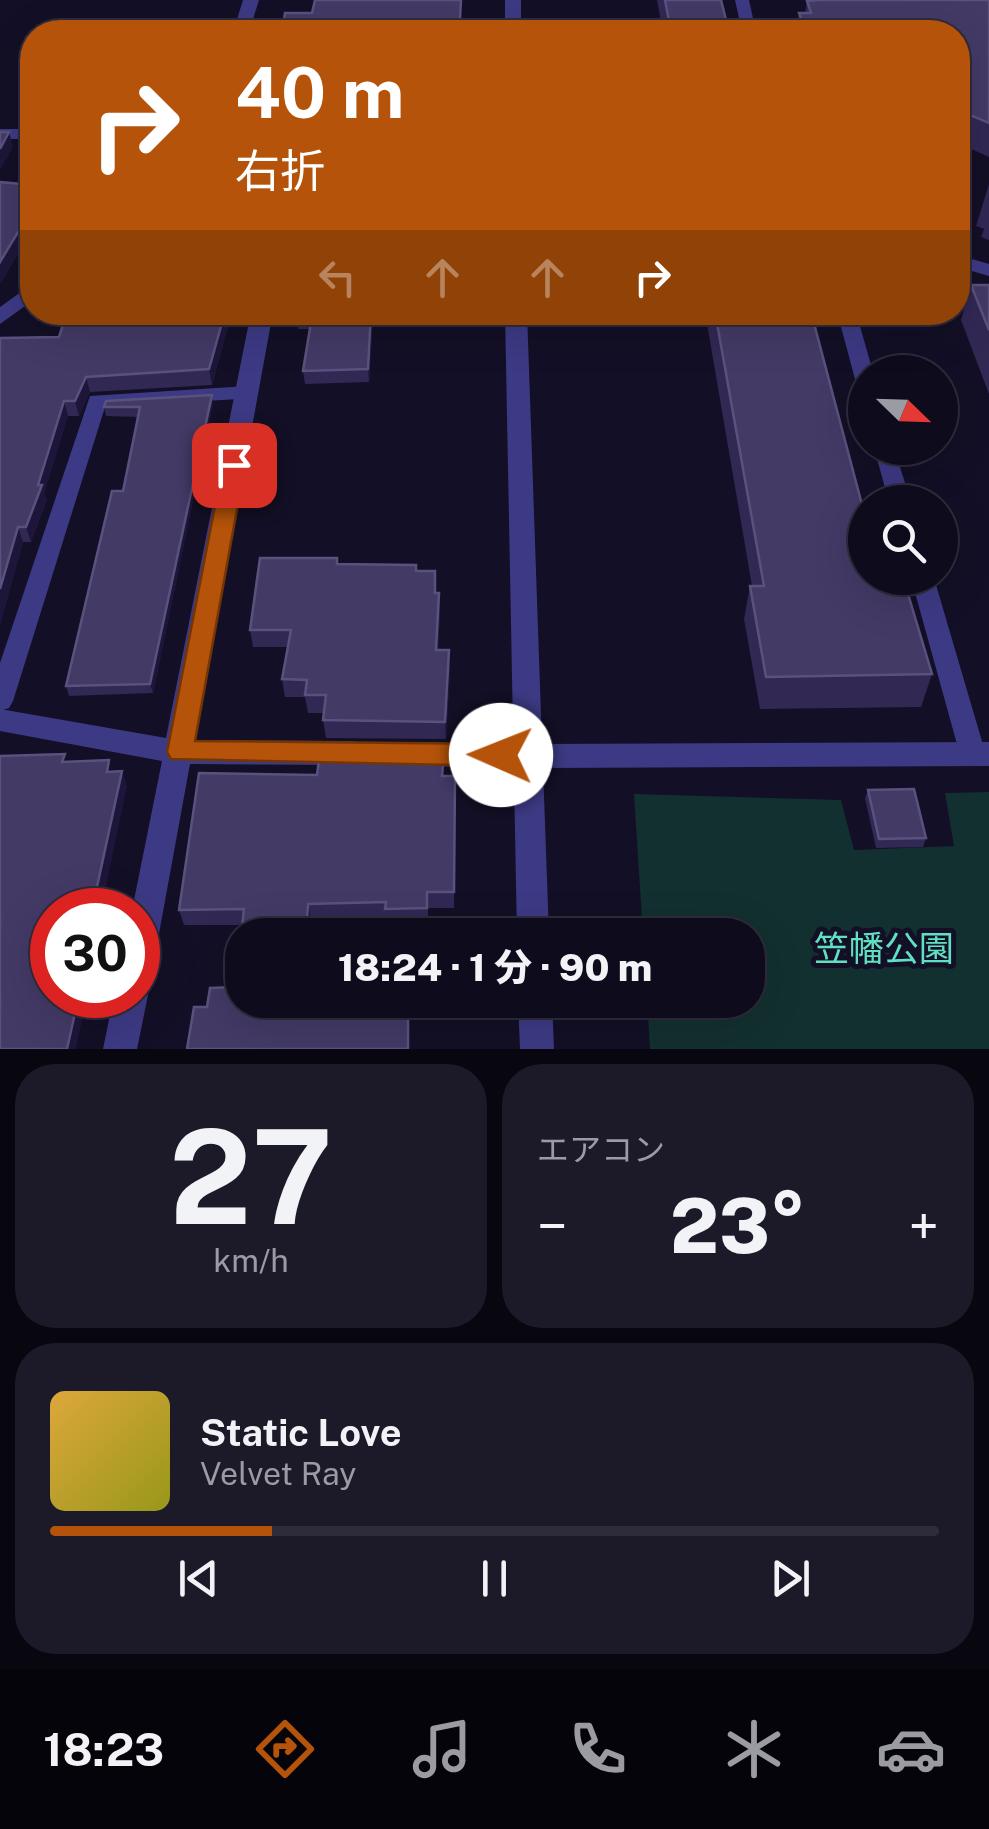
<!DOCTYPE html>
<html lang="ja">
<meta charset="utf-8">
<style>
:root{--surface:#0e0b1c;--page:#1c1929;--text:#f1f3f6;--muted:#9b9ba3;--line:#2e2b3b;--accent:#b45309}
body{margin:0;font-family:"Public Sans","Noto Sans JP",sans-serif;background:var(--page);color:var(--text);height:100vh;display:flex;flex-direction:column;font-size:38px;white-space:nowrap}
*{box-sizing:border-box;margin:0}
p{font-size:32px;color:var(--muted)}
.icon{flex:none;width:55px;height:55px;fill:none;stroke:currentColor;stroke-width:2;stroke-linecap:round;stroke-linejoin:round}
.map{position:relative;height:1049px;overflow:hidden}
.sheet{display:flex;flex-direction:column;gap:15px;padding:15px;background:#08060f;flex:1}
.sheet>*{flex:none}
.hud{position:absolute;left:20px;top:20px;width:950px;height:305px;border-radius:40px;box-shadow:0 10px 40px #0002,0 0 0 2px var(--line);background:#b45309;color:#fff;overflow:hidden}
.needle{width:65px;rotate:113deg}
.controls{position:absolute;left:848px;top:355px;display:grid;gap:20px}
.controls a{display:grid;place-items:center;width:110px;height:110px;border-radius:50%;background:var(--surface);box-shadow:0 10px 40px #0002,0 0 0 2px var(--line);font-size:50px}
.speed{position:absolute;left:30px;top:888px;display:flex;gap:20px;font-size:50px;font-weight:700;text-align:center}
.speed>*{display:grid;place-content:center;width:130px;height:130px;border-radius:50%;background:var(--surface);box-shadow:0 10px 40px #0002,0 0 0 2px var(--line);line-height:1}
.speed .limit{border:15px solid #d22;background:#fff;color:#111}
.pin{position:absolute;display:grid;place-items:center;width:85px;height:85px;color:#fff;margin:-42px;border-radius:20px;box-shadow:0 5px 15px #0006}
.me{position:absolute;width:110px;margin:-55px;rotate:271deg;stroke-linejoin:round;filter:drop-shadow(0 0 8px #0008)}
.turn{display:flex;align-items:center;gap:35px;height:210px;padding:0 50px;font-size:45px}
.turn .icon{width:130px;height:130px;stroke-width:2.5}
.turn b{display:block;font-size:70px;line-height:85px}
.lanes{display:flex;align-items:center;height:95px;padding:0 50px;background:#0003;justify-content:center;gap:50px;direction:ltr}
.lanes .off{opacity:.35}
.big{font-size:75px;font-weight:800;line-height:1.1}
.sheet .tile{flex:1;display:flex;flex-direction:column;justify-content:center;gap:15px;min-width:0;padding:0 35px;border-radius:40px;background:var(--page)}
.sheet .dial{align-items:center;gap:0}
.dial b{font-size:130px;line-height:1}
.song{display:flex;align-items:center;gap:30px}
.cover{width:120px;height:120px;border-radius:15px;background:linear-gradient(135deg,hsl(40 70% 55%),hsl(60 70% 35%))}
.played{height:10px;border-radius:5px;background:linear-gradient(90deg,var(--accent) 25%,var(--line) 25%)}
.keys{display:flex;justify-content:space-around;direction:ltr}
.heat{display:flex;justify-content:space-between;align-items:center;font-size:55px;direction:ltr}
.sheet .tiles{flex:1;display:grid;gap:15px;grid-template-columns:1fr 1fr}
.tile:last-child{grid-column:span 2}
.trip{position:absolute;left:225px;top:918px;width:540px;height:100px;border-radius:40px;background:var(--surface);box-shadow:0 10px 40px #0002,0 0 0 2px var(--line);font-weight:800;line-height:100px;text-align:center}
.tabs{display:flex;height:160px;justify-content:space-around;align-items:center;background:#06040b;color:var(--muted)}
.tabs .icon{width:70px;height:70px}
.tabs .on{color:var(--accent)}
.tabs b{font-size:45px;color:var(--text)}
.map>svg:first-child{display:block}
.green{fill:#12302f}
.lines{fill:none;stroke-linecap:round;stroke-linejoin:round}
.service{fill:#3d3a85;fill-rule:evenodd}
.minor{fill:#3d3a85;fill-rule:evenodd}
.tertiary{fill:#3d3a85;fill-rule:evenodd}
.wall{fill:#312854}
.shaded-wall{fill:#1d163a}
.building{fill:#433a66;stroke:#5a527e;stroke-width:2.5}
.route{fill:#b45309;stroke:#753606;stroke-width:2.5}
.labels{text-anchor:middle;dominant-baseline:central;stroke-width:10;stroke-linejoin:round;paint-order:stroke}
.near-park-label{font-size:35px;fill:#5fe0c0;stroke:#130f26}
</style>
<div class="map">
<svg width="989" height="1049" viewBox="0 0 989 1049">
<rect width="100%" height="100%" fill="#130f26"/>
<!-- green -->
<path class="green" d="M 989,792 L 989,1049 L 650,1049 L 647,1000 L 748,1000 L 748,935 L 643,935 L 634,794 L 841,800 L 854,850 L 954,846 L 945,793 Z"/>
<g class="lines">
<!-- service -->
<path class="service" d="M 735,0 L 749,0 L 756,32 L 742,32 Z
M 958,255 L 989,264 L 989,276 L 958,267 Z
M 837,312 L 856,312 L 873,372 L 865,372 L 865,385 L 855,379 Z
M 248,386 L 258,393 L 255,398 L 105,407 L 13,701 L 9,708 L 0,711 L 0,663 L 90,396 Z
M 874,448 L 894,448 L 911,502 L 889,502 Z
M 911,578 L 934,578 L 986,755 L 982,763 L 973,766 L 964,763 L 960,755 Z"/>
<!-- minor -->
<path class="minor" d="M 243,0 L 259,0 L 249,32 L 233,32 Z
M 0,129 L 32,129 L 32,139 L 0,139 Z
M 32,284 L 32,301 L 0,324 L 0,307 Z
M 251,312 L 273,312 L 195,740 L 352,741 L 362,745 L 366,753 L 362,761 L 352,765 L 190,764 L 154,961 L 150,972 L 138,976 L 138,910 L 132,910 L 162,761 L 0,731 L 0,709 L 166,738 Z
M 412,742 L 528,744 L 538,748 L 543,756 L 538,764 L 528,768 L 412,766 L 402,762 L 397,754 L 402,746 Z
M 138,982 L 148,995 L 137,1049 L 103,1049 L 114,995 L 138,995 Z"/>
<!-- tertiary -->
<path class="tertiary" d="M 505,0 L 521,0 L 521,32 L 505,32 Z
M 505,312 L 527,312 L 542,744 L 989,742 L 989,766 L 543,768 L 549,935 L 517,935 Z
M 518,1000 L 552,1000 L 554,1049 L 520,1049 Z"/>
</g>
<!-- wall -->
<path class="wall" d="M 657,0 L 721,0 L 729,32 L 663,32 Z
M 989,0 L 989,157 L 958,143 L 958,32 L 796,32 L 799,13 L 805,13 L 807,1 Z
M 989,184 L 989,240 L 981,237 L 984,229 L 976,226 Z
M 32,185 L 32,248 L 22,247 L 0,284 Z
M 971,285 L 989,285 L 989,394 L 961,320 Z
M 67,312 L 232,312 L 212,385 L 90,392 L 79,416 L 68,416 L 44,493 L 47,500 L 31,542 L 23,542 L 0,624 L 0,338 L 59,337 Z
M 373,312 L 369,382 L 305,384 L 303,371 L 310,329 L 298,329 L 297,316 Z
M 705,312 L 811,312 L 883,584 L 932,674 L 921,707 L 760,709 L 744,619 L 750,586 L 752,586 Z
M 213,404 L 153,693 L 69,696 L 66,686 L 123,491 L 138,417 L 106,416 L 104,407 Z
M 338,564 L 416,571 L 436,593 L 439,593 L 440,611 L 438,650 L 450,668 L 446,739 L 326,738 L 323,720 L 324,713 L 308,713 L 305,697 L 285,697 L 282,679 L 288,647 L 253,647 L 250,630 Z
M 444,776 L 455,776 L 454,908 L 428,908 L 428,924 L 387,925 L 386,918 L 311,920 L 310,935 L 242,935 L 242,1000 L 409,1000 L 410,1008 L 207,1007 L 235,987 L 242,925 L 184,925 L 179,910 Z
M 868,790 L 926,838 L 923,847 L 876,848 L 865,798 Z"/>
<!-- shaded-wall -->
<path class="shaded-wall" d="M 9,132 L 13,147 L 0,170 L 0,149 Z
M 18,232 L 22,247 L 0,284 L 0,262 Z
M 225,312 L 232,312 L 212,385 L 209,369 Z
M 371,312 L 373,312 L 369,382 L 368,369 Z
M 86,377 L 90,392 L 79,416 L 75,401 Z
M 212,395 L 213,404 L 153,693 L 150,684 Z
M 64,401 L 68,416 L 44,493 L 47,500 L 31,542 L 26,527 Z
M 18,527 L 23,542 L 0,624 L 0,589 Z
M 439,593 L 440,611 L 436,667 L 436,650 Z
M 449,650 L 450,668 L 446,739 L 445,722 Z
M 122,771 L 127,786 L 101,910 L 92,910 Z
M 308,904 L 311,920 L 310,935 L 306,935 Z
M 76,995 L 83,995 L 82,998 L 85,1006 L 76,1049 L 67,1049 Z
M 408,1000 L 410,1008 L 409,1049 L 408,1049 Z"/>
<!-- building -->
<path class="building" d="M 315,0 L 461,0 L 460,20 L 465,20 L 465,32 L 282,32 L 285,13 L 312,13 Z
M 665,0 L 721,0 L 729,32 L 671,32 Z
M 820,0 L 989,0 L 989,123 L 958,110 L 958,32 L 806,32 L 799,13 L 811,13 L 807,1 Z
M 0,132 L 9,132 L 0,149 Z
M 0,182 L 32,185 L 32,234 L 18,232 L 0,262 Z
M 971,285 L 989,285 L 989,330 Z
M 67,312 L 225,312 L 209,369 L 86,377 L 75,401 L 64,401 L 38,485 L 42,485 L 26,527 L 18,527 L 0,589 L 0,338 L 59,337 Z
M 297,312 L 371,312 L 368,369 L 303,371 L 312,316 L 297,316 Z
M 715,312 L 811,312 L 865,516 L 865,578 L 881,578 L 883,584 L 905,584 L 932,674 L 766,677 L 750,586 L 764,586 Z
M 212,395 L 150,684 L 66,686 L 112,491 L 123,491 L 140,407 L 104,407 L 106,401 Z
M 260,558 L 337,558 L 337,564 L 416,565 L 416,571 L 435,571 L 435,593 L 439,593 L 436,650 L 449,650 L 445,722 L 323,720 L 326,695 L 305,695 L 307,680 L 282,679 L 291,630 L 250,630 Z
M 320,753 L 444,754 L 442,776 L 455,776 L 454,892 L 427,892 L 427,908 L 385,909 L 386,902 L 308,904 L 306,935 L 242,935 L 242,1000 L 408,1000 L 408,1049 L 187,1049 L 194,1007 L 207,1007 L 210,988 L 235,987 L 244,909 L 179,910 L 199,773 L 317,775 Z
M 65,754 L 62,762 L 109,760 L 107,772 L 122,771 L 92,910 L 52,910 L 52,995 L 79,995 L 67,1049 L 0,1049 L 0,756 Z
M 914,789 L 926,838 L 879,839 L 868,790 Z"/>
<!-- route -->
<path class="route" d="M 234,457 L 245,465 L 195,741 L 501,744 L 511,748 L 514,755 L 511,763 L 501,766 L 171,759 L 167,752 L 223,465 Z"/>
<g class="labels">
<!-- near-park labels -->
<g class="near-park-label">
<text x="884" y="948">笠幡公園</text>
</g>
</g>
</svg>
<div class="controls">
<a><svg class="needle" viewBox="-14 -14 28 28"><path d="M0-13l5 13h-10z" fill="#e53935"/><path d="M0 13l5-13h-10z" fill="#9b9ba3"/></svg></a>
<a><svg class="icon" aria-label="search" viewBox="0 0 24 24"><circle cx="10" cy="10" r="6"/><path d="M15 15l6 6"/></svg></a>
</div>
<div class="speed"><div class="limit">30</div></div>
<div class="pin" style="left:234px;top:465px;background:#d93025"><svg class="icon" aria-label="arrive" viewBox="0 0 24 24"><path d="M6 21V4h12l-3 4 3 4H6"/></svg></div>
<svg class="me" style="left:501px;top:755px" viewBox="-20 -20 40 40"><circle r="19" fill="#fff"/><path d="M0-13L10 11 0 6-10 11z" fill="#b45309"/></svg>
<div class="trip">18:24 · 1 分 · 90 m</div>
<div class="hud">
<div class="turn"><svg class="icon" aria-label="right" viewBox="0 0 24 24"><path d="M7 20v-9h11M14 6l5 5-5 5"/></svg><div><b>40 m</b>右折</div></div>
<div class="lanes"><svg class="icon off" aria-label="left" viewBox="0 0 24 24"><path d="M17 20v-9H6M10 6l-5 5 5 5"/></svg><svg class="icon off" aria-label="ahead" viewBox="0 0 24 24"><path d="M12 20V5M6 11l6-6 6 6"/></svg><svg class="icon off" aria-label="ahead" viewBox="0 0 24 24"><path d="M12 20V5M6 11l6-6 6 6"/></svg><svg class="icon" aria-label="right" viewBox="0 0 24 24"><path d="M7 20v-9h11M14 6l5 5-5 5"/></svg></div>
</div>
</div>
<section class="sheet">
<div class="tiles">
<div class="tile dial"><b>27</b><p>km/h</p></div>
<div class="tile"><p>エアコン</p>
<div class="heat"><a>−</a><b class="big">23°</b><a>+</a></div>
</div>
<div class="tile">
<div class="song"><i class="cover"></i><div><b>Static Love</b><p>Velvet Ray</p></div></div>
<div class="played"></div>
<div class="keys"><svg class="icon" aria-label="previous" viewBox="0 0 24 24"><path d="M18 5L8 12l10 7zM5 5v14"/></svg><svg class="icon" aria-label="pause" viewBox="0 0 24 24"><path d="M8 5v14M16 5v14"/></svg><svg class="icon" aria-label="next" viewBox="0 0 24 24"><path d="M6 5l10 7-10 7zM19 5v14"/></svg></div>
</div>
</div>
</section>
<nav class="tabs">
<b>18:23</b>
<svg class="icon on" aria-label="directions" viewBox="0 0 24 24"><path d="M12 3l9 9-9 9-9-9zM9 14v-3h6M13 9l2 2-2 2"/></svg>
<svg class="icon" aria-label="music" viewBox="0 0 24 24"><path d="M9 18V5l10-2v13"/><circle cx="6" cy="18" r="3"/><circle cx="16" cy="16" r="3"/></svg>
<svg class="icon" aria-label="phone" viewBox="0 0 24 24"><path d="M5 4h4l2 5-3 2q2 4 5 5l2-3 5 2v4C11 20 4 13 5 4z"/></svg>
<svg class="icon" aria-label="climate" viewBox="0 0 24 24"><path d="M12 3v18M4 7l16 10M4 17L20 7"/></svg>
<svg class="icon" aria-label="car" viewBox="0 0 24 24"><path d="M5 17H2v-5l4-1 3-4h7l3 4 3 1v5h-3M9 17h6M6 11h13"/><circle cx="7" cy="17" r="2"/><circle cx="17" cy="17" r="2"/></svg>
</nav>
